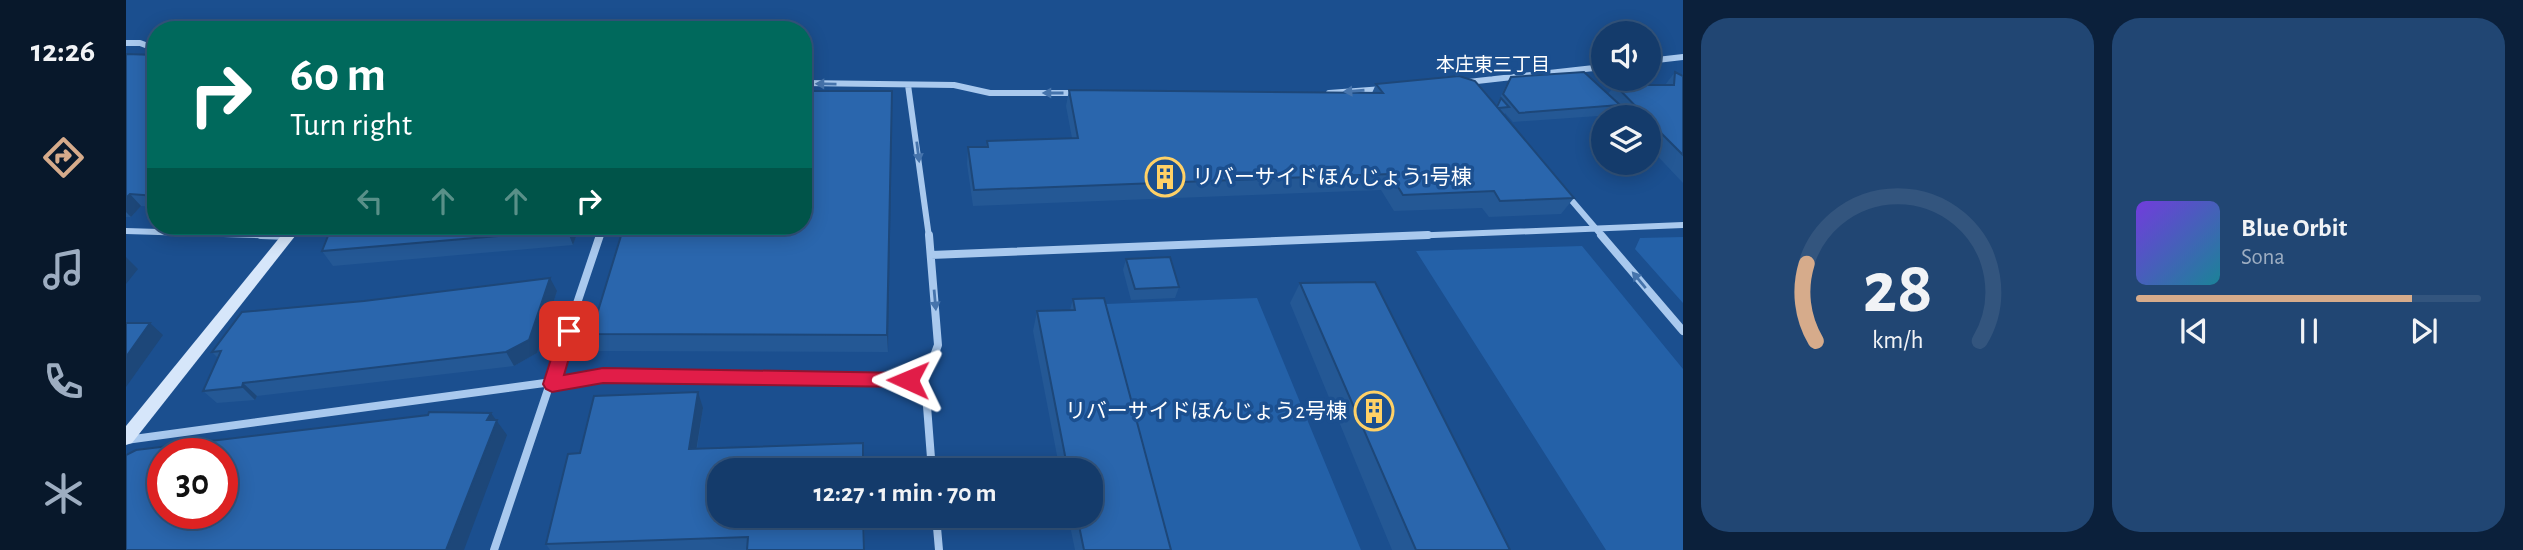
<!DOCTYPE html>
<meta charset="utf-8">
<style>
:root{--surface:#143b6b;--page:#214673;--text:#f1f3f6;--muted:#9dadc1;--line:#33557e;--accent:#d6ab8b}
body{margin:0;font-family:"Alegreya Sans","Noto Sans JP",sans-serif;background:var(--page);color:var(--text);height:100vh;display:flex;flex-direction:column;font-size:26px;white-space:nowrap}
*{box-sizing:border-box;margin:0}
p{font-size:23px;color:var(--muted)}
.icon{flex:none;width:38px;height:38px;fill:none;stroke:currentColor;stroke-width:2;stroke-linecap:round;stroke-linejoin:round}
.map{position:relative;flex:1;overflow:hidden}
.panel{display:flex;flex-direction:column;gap:18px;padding:18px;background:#0b203b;width:840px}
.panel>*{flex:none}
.top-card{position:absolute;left:21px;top:21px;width:665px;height:214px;border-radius:28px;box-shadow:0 4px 18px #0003,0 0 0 2px var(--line);background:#00695c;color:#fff;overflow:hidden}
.buttons{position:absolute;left:1465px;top:21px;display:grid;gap:14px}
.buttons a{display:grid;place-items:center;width:70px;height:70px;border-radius:50%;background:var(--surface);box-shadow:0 4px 18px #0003,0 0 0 2px var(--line);font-size:35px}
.speed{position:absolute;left:21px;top:438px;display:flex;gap:14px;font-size:35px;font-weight:700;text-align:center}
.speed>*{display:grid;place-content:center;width:91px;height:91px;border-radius:50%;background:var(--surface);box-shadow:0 4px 18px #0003,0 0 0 2px var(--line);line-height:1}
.speed .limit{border:10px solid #d22;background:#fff;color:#111}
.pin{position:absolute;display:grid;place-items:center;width:60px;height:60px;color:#fff;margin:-30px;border-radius:14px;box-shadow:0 4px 10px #0006}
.me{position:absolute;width:77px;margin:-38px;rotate:271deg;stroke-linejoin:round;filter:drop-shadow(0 0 5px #0008)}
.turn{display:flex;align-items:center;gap:24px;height:147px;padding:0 28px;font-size:32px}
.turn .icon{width:91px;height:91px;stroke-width:2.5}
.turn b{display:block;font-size:49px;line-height:60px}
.lanes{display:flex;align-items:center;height:66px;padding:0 28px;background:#0003;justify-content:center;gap:35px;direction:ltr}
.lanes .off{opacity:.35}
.panel .tile{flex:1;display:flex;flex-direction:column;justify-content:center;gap:10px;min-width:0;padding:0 24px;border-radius:28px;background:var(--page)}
.panel .dial{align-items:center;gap:0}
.dial svg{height:182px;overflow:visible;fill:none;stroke:var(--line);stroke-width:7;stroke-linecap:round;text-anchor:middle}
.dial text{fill:var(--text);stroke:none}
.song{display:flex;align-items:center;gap:21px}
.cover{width:84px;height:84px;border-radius:10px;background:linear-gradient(135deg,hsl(260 70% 55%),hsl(190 70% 35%))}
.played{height:7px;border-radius:4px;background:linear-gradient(90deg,var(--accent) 80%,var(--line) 80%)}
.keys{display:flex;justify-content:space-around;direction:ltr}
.panel .tiles{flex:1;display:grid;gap:18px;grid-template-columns:repeat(2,1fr)}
.trip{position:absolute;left:581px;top:458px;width:396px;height:70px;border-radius:28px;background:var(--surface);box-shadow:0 4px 18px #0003,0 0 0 2px var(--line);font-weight:600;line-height:70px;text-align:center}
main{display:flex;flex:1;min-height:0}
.tabs{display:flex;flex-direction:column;width:126px;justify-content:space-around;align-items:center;background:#08182b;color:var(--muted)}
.tabs .icon{width:49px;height:49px}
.tabs .on{color:var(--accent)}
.tabs b{font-size:32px;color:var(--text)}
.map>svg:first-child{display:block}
.green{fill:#2461a8}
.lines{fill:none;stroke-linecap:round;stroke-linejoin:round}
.street-far1{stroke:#a9c9ee;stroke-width:6}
.street{stroke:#a9c9ee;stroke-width:8}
.secondary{fill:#d6e6fa;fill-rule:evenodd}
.wall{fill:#245895}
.shaded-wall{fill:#1d4779}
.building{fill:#2a66ad;stroke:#1d4779;stroke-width:2;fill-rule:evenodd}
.oneway{fill:#4674ac}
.route{fill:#e11d48;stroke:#92132f;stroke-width:2}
.labels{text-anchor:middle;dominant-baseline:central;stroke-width:7;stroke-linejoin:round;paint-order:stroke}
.far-neighbourhood-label{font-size:19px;fill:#fff;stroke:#1b4f8f}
.poi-label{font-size:21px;fill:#fff;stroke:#1b4f8f;text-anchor:start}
</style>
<main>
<nav class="tabs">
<b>12:26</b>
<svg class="icon on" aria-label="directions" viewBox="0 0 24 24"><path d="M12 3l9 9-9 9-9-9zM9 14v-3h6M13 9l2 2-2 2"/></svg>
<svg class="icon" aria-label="music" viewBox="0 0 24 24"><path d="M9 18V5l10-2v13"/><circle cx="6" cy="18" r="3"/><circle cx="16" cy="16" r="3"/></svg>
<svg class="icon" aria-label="phone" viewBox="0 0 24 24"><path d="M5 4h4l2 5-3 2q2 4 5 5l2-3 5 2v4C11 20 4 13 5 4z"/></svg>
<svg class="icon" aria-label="climate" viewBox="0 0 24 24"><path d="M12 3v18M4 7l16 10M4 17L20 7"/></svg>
</nav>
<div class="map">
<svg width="1557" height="550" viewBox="0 0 1557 550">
<rect width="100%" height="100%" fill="#1b4f8f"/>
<!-- green -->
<path class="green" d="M 1557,237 L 1557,303 L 1509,249 L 1514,238 Z
M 1456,246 L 1557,369 L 1557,550 L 1480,550 L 1290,251 Z
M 1131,298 L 1235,550 L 1044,550 L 980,304 Z"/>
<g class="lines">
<!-- street-far1 -->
<path class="street-far1" d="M 0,43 L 14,43 L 30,49
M 1522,61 L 1557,57
M 1342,82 L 1477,67
M 677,83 L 828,85 L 864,93 L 949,93
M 782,85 L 803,237
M 1203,93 L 1257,89
M 1441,195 L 1477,237
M 0,231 L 162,236
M 473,237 L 477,226
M 1258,237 L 1557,225"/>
<!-- street -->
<path class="street" d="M 135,235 L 162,236
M 1475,235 L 1557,331
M 805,255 L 1302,235
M 799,380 L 806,471
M 0,440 L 477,375 L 799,380 L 812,345 L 803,235
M 810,516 L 813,550
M 368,550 L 474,235"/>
<!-- secondary -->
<path class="secondary" d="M 163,226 L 177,226 L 6,443 L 0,445 L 0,426 Z"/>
</g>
<!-- wall -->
<path class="wall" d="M 0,54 L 30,55 L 30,207 L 15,206 L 5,217 L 0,217 Z
M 1549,72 L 1557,76 L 1557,183 L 1522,146 L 1522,117 L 1495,117 L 1489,111 L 1486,115 L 1387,122 L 1379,113 L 1378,115 L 1448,198 L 1435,214 L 1363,217 L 1356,208 L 1268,211 L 1255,190 L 847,206 L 841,164 L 842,147 L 860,147 L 861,141 L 946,138 L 940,106 L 943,90 L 1246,93 L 1250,84 L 1370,106 L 1379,87 L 1385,77 L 1482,94 L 1489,85 L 1539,85 Z
M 766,91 L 762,352 L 473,351 L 465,334 Z
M 454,226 L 447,245 L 207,266 L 196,251 Z
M 1000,259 L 1053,287 L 1049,298 L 1005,300 L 997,270 Z
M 1174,283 L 1384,550 L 1266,550 L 1164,303 Z
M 431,291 L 411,353 L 388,366 L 131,396 L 129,400 L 91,403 L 77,391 L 92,358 L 86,352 Z
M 947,299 L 1045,550 L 949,550 L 942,516 L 964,516 L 964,471 L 934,471 L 907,331 L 911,311 L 944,310 Z
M 577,408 L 571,449 L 738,458 L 739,550 L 424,550 L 420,544 Z"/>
<!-- shaded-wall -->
<path class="shaded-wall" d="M 766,91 L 766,109 L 762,352 L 761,335 Z
M 4,194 L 15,206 L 5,217 L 0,212 L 0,198 Z
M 442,226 L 454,226 L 447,245 L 441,230 Z
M 0,257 L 12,269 L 0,284 Z
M 424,278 L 431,291 L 411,353 L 388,366 L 380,352 Z
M 24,323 L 37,335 L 0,387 L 0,357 Z
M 117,383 L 131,396 L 129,400 L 116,387 Z
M 572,392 L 577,408 L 568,464 L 563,449 Z
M 365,413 L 381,435 L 338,550 L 320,550 L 361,420 Z"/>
<!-- building -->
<path class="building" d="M 0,54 L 30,55 L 30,196 L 4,194 L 0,198 Z
M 1458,72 L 1494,105 L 1393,113 L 1377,94 L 1385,77 Z
M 1549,72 L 1557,76 L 1557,155 L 1522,120 L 1522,117 L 1520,117 L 1489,85 L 1548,85 Z
M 1333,76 L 1349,81 L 1371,107 L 1375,98 L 1383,107 L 1372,108 L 1448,198 L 1374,201 L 1368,191 L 1277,195 L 1264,174 L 848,190 L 842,147 L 862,147 L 861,141 L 952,138 L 943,90 L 1257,93 L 1250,84 Z
M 677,91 L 766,91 L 761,335 L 465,334 L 498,226 L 677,226 Z
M 206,226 L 442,226 L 441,230 L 196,251 Z
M 1044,257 L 1053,287 L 1009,289 L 1000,259 Z
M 424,278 L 403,340 L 380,352 L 117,383 L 116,387 L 77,391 L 95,351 L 86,352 L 116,312 L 238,301 Z
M 1249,282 L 1384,550 L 1290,550 L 1174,283 Z
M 978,298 L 1045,550 L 958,550 L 951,516 L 964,516 L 964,471 L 942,471 L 911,311 L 949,310 L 947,299 Z
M 0,323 L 24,323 L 0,357 Z
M 572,392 L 563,449 L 737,443 L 737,471 L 593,471 L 593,516 L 737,516 L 738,550 L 621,550 L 622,537 L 420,544 L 442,454 L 454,453 L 468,396 Z
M 303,412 L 365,413 L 361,420 L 371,420 L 320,550 L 0,550 L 0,455 L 10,450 L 302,415 ZM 37,453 L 96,453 L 96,513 L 37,513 Z"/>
<!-- one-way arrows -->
<defs><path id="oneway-solid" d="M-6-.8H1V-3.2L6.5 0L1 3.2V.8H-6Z" transform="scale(1.75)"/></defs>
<g class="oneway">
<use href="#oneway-solid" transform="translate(700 84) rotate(-179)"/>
<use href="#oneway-solid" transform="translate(1228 91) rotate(176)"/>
<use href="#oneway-solid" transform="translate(927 93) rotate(-180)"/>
<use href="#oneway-solid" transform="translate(792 152) rotate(83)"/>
<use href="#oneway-solid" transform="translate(1513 280) rotate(-130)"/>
<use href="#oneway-solid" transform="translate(809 300) rotate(85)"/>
</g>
<!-- route -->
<path class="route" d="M 443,325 L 449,327 L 451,331 L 438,375 L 477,368 L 782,373 L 789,375 L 791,380 L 789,385 L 782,387 L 477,383 L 426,392 L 420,389 L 417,384 L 434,331 L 437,327 Z"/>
<!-- icons -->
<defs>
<symbol id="building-ring" viewBox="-11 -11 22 22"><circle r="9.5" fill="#1b4f8f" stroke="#ffd166" stroke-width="1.5"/><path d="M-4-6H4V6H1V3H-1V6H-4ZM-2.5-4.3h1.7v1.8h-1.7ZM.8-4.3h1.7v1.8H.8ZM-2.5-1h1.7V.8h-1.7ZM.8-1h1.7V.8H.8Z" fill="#ffd166"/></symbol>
</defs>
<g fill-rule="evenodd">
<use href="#building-ring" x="1017" y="155" width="44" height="44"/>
<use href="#building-ring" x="1226" y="389" width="44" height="44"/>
</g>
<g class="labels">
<!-- far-neighbourhood labels -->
<g class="far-neighbourhood-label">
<text x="1367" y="65">本庄東三丁目</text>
</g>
<!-- poi labels -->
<g class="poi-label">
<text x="1066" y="177">リバーサイドほんじょう1号棟</text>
<text x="1221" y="411" text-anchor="end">リバーサイドほんじょう2号棟</text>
</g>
</g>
</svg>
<div class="buttons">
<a><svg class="icon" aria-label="sound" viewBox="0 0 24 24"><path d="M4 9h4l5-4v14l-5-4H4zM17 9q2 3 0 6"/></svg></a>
<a><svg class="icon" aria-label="layers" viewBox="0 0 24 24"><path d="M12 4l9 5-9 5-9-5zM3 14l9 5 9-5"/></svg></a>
</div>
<div class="speed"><div class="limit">30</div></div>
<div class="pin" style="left:443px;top:331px;background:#d93025"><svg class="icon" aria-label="arrive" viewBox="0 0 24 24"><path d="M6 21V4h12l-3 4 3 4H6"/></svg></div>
<svg class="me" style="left:782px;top:380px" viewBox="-20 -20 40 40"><path d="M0-17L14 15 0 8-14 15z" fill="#e11d48" stroke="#fff" stroke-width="4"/></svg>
<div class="trip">12:27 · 1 min · 70 m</div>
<div class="top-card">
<div class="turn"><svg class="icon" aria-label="right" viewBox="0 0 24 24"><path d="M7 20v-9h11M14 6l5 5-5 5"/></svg><div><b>60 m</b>Turn right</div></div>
<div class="lanes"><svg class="icon off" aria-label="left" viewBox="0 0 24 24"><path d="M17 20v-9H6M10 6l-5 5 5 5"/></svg><svg class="icon off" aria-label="ahead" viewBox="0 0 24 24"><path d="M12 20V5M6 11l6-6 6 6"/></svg><svg class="icon off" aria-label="ahead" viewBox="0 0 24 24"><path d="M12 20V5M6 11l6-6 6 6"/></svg><svg class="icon" aria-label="right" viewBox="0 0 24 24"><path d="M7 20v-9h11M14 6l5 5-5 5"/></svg></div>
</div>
</div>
<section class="panel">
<div class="tiles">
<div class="tile dial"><svg viewBox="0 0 100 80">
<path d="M14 69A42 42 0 1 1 86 69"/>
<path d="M14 69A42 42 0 0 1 10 35" stroke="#d6ab8b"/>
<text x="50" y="56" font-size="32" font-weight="700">28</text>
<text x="50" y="72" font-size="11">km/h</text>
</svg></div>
<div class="tile">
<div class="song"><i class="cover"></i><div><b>Blue Orbit</b><p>Sona</p></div></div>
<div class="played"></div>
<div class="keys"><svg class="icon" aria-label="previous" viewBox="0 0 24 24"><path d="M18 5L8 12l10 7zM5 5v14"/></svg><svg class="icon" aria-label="pause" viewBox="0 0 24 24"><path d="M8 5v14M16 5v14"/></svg><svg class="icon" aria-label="next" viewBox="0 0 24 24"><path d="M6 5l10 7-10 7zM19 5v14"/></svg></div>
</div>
</div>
</section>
</main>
